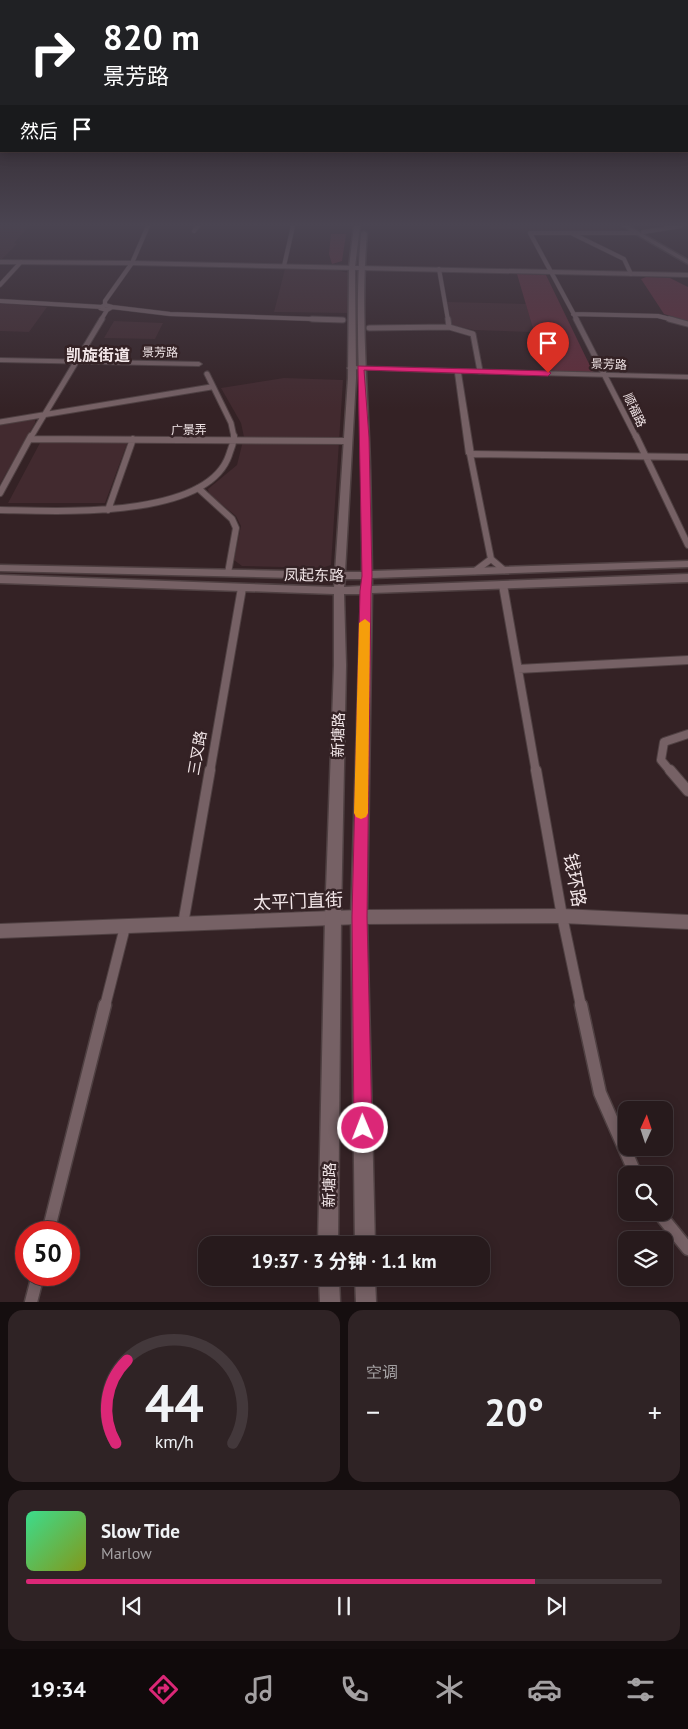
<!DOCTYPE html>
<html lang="zh">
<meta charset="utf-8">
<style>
:root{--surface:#271a1c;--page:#2f2325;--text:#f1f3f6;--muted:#a4a1a3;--line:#43383b;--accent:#db2777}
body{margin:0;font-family:"PT Sans","Noto Sans SC",sans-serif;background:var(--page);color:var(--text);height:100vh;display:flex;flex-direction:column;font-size:19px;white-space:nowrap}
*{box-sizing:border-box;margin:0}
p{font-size:16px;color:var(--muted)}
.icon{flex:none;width:28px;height:28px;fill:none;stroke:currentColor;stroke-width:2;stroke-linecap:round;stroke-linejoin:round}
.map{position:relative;height:1302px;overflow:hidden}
.details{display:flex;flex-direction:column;gap:8px;padding:8px;background:#150e0f;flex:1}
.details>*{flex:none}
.top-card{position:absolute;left:0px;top:0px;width:689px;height:152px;box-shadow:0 2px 12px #0003,0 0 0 1px var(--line);background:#202124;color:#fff;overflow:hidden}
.needle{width:32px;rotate:3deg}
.tools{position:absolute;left:618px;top:1101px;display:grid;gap:10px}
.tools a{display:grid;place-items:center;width:55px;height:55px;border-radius:10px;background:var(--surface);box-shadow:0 2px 12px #0003,0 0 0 1px var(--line);font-size:25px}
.speed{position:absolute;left:15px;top:1221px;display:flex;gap:10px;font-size:25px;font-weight:700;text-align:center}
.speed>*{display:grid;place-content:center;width:65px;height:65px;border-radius:50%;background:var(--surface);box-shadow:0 2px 12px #0003,0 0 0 1px var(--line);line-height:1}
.speed .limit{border:8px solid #d22;background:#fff;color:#111}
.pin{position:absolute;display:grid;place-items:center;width:42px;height:42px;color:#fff;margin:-51px -21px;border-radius:50% 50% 50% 0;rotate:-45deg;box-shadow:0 0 5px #0007}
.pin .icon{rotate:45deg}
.me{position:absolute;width:55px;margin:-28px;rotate:359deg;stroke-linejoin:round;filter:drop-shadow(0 0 4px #0008)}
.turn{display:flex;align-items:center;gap:18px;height:105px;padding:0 20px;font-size:22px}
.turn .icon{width:65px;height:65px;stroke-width:2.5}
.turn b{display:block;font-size:35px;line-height:42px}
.then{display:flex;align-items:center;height:48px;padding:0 20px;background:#0003;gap:10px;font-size:19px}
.big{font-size:38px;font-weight:700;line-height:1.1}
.details .widget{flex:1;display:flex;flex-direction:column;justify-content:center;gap:8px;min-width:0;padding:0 18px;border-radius:15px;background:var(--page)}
.details .dial{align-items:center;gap:0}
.dial svg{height:130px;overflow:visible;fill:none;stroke:var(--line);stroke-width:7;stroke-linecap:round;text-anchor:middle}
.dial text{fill:var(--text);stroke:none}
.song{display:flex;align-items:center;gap:15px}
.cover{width:60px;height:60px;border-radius:8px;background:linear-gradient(135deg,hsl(150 70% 55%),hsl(70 70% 35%))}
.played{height:5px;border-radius:2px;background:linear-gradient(90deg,var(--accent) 80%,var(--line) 80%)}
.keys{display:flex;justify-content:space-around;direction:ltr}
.heat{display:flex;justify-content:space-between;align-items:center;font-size:28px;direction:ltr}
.details .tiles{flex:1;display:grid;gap:8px;grid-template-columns:1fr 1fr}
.widget:last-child{grid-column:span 2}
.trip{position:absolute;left:198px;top:1236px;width:292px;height:50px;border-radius:15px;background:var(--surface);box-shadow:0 2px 12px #0003,0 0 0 1px var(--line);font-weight:700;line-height:50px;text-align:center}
.tabs{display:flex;height:80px;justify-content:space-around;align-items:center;background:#100a0b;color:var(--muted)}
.tabs .icon{width:35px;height:35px}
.tabs .active{color:var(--accent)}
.tabs b{font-size:22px;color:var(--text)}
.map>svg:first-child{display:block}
.built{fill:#422a2f}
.green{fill:#612c39}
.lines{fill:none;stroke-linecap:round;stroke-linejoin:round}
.minor-far5-casing{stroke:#4f4042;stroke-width:5}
.minor-far4-casing{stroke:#4f4042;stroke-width:7}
.minor-far3-casing{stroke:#4f4042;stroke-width:8}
.minor-far2-casing{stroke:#4f4042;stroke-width:10}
.minor-far1-casing{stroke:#4f4042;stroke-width:12}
.minor-casing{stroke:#4f4042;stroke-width:15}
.tertiary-casing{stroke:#4f4042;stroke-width:2}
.secondary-casing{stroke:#4f4042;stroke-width:3}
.minor-far5{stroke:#766165;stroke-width:4}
.minor-far4{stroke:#766165;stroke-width:5}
.minor-far3{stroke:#766165;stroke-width:6}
.minor-far2{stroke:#766165;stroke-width:8}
.minor-far1{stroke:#766165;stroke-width:10}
.minor{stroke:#766165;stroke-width:12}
.tertiary{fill:#766165;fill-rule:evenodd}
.secondary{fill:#766165;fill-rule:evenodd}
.route{fill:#db2777;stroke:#8e194d}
.slow{fill:#f59e0b}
.labels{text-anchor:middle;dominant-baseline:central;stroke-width:5;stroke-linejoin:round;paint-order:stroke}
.far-street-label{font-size:12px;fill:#f2e6e8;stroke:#342225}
.street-label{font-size:15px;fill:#f2e6e8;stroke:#342225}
.far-district-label{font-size:16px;font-weight:bold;fill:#f2e6e8;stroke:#342225}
.near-street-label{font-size:18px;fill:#f2e6e8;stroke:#342225}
</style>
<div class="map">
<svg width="688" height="1302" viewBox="0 0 688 1302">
<rect width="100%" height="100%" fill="#342225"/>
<!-- built -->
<path class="built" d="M 0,226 L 29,226 L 14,243 L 17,244 L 0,261 Z
M 490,226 L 616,226 L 621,229 L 617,231 L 570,231 L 491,229 Z
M 285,269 L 336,270 L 349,273 L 348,313 L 274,312 Z
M 447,302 L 526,304 L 534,332 L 474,330 L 451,325 Z
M 0,303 L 47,307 L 29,332 L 0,331 Z
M 114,321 L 163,323 L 155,339 L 104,338 Z
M 284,378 L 343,380 L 331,565 L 321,568 L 242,566 L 234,560 L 241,526 L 236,516 L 209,494 L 208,489 L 237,465 L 244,437 L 241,423 L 221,388 Z
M 31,420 L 35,420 L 35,423 L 0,484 L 0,425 Z
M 41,441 L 128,441 L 105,503 L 8,503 Z"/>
<!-- green -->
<path class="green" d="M 331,234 L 346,234 L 342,261 L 332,264 L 329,254 Z
M 517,274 L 546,275 L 593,372 L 551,371 L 534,332 Z
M 646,277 L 670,278 L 688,287 L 688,321 L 664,314 L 641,279 Z"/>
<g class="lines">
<defs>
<path id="minor-far5" d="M 194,231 L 198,226
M 643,232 L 681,226
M 573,234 L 624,259 L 631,274
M 284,266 L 293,226
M 439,269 L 448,320
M 0,285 L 21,262
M 0,301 L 102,307
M 112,307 L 170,314 L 343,320
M 107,310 L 100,308 L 105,305 L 105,301 L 132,263 L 148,226
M 573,314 L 658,316 L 674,320
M 101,320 L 107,310 L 112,307 L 105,305
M 577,320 L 530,233 L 636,233"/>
<path id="minor-far4" d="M 312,319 L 343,320
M 448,319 L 449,327
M 576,319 L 636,437
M 669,319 L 688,324
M 369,328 L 449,327 L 473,334 L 480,371
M 207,374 L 231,423 L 234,437
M 0,422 L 211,387
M 31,437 L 102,319"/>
<path id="minor-far3" d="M 636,436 L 688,545
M 30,439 L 348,441
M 198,488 L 232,519 L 236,528 L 228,573
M 0,493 L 31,436
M 0,510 C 56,511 207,520 229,455 C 231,448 234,443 234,436
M 108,510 L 133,439
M 504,570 L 491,559 L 470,454 L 688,457
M 475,571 L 491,559"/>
<path id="minor-far2" d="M 503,585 L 536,772
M 518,669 L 688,660
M 210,772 L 242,588
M 671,772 L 661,760 L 664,742 L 688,734"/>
<path id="minor-far1" d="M 536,770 L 562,916 L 581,1006
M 670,770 L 688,791
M 183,924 L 210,770
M 105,1006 L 125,927"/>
<path id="minor" d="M 581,1005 L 600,1093 L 636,1175
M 658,1212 L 688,1249
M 48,1232 L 105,1005
M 31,1302 L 38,1275"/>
<path id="tertiary" d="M 0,260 L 132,261 L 688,273 L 688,277 L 132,265 L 0,264 Z
M 0,358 L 199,362 L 202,364 L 199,366 L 0,362 Z
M 350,366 L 688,375 L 688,379 L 461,373 L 474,454 L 470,456 L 466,454 L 455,373 L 348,369 L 347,368 Z
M 562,909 L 688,915 L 688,929 L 562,923 L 359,924 L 0,938 L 0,924 L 359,910 Z"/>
<path id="secondary" d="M 354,226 L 360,226 L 355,267 L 356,378 L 345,572 L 362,572 C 362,527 362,483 361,438 C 359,370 355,302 361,233 L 364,231 L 367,233 C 361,302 366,370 369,438 C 371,483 371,527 372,571 L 688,561 L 688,567 L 372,578 L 372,586 L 688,574 L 688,582 L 372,593 L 367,917 L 375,1245 L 355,1245 L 351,917 L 361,594 L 344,594 L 346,665 L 341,918 L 338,1245 L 318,1245 L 325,918 L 334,665 L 334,594 L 0,583 L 0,575 L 334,587 L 335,579 L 0,571 L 0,565 L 335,572 L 348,378 L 349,267 ZM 345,579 L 362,579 L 362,586 L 344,587 Z
M 622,226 L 629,226 L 688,260 L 688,264 Z
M 319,1278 L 339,1278 L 340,1302 L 320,1302 Z
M 355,1278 L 375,1278 L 376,1302 L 356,1302 Z"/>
</defs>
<!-- minor-far5 casing -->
<use href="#minor-far5" class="minor-far5-casing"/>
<!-- minor-far4 casing -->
<use href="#minor-far4" class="minor-far4-casing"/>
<!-- minor-far3 casing -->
<use href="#minor-far3" class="minor-far3-casing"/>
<!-- minor-far2 casing -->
<use href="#minor-far2" class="minor-far2-casing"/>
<!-- minor-far1 casing -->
<use href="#minor-far1" class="minor-far1-casing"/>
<!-- minor casing -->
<use href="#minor" class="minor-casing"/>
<!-- tertiary casing -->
<use href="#tertiary" class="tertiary-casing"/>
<!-- secondary casing -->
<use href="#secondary" class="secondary-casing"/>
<!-- minor-far5 -->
<use href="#minor-far5" class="minor-far5"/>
<!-- minor-far4 -->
<use href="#minor-far4" class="minor-far4"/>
<!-- minor-far3 -->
<use href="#minor-far3" class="minor-far3"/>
<!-- minor-far2 -->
<use href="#minor-far2" class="minor-far2"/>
<!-- minor-far1 -->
<use href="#minor-far1" class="minor-far1"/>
<!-- minor -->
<use href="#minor" class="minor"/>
<!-- tertiary -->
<use href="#tertiary" class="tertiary"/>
<!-- secondary -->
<use href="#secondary" class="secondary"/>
</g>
<!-- sky -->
<linearGradient id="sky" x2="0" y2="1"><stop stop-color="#1d1314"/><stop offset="0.55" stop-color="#4a4451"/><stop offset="1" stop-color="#4a4451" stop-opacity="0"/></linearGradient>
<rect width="688" height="409" fill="url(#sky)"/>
<!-- route -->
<path class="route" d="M 358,366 L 548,371 L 551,373 L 548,376 L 364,370 L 369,438 L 372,576 L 371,591 L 367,917 L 372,1128 L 369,1135 L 363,1138 L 357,1135 L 354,1128 L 352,917 L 360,591 L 362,576 Z"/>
<!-- slow -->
<path class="slow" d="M 365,619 L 370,623 L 368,813 L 366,817 L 361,819 L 356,817 L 354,813 L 359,623 Z"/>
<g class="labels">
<!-- far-street labels -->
<g class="far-street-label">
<text transform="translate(160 352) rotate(1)">景芳路</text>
<text transform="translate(609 364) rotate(2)">景芳路</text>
<text transform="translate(635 410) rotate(65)">顺福路</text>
<text x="189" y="429">广景弄</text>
</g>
<!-- street labels -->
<g class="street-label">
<text transform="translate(314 575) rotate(1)">凤起东路</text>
<text transform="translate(338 735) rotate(-89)">新塘路</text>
<text transform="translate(197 753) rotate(-80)">三叉路</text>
<text transform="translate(329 1185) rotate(-89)">新塘路</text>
</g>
<!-- far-district labels -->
<g class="far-district-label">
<text x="98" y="355">凯旋街道</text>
</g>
<!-- near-street labels -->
<g class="near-street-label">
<text transform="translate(575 880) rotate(80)">钱环路</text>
<text transform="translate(298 901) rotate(-2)">太平门直街</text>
</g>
</g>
</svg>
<div class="tools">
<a><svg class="needle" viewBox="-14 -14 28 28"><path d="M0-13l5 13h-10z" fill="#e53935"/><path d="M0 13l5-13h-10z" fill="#a4a1a3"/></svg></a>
<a><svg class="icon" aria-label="search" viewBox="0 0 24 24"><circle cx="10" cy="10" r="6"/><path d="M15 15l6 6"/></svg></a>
<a><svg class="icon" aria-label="layers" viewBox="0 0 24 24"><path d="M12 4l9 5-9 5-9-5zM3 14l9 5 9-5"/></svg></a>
</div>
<div class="speed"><div class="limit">50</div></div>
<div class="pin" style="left:548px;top:373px;background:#d93025"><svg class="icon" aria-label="arrive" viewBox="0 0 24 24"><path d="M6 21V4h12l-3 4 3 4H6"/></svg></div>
<svg class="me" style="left:363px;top:1128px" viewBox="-20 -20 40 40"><circle r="17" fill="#db2777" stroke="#fff" stroke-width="3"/><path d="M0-11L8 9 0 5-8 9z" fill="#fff"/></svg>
<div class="trip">19:37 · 3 分钟 · 1.1 km</div>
<div class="top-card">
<div class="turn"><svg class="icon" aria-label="right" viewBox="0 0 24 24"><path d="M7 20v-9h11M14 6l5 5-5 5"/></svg><div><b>820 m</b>景芳路</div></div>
<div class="then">然后<svg class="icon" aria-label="arrive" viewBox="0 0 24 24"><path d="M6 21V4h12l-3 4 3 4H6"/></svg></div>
</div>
</div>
<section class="details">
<div class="tiles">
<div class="widget dial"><svg viewBox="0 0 100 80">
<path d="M14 69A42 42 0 1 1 86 69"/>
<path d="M14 69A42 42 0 0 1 21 18" stroke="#db2777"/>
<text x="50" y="56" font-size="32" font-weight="700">44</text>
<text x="50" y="72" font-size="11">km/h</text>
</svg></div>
<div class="widget"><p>空调</p>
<div class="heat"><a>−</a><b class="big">20°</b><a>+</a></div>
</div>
<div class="widget">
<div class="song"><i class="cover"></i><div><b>Slow Tide</b><p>Marlow</p></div></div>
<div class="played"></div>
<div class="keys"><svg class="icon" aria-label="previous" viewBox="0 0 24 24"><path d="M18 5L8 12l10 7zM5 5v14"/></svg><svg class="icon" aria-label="pause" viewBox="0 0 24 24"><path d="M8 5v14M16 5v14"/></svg><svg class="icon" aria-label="next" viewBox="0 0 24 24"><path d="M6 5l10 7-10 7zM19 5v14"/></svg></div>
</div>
</div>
</section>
<nav class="tabs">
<b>19:34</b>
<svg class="icon active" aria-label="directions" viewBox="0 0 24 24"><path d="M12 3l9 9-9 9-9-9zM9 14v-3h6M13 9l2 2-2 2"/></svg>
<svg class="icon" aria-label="music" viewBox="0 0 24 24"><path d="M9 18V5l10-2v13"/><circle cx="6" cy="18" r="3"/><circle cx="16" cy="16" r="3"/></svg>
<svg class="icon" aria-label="phone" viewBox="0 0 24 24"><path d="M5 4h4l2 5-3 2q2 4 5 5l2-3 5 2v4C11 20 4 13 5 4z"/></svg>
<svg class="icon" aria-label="climate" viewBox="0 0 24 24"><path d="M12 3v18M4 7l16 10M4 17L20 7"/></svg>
<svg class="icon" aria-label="car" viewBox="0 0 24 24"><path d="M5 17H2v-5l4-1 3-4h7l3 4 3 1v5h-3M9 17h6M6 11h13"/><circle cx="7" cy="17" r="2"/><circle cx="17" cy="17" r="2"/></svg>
<svg class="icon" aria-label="filters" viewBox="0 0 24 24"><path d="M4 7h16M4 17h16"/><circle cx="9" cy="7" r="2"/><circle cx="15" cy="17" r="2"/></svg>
</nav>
